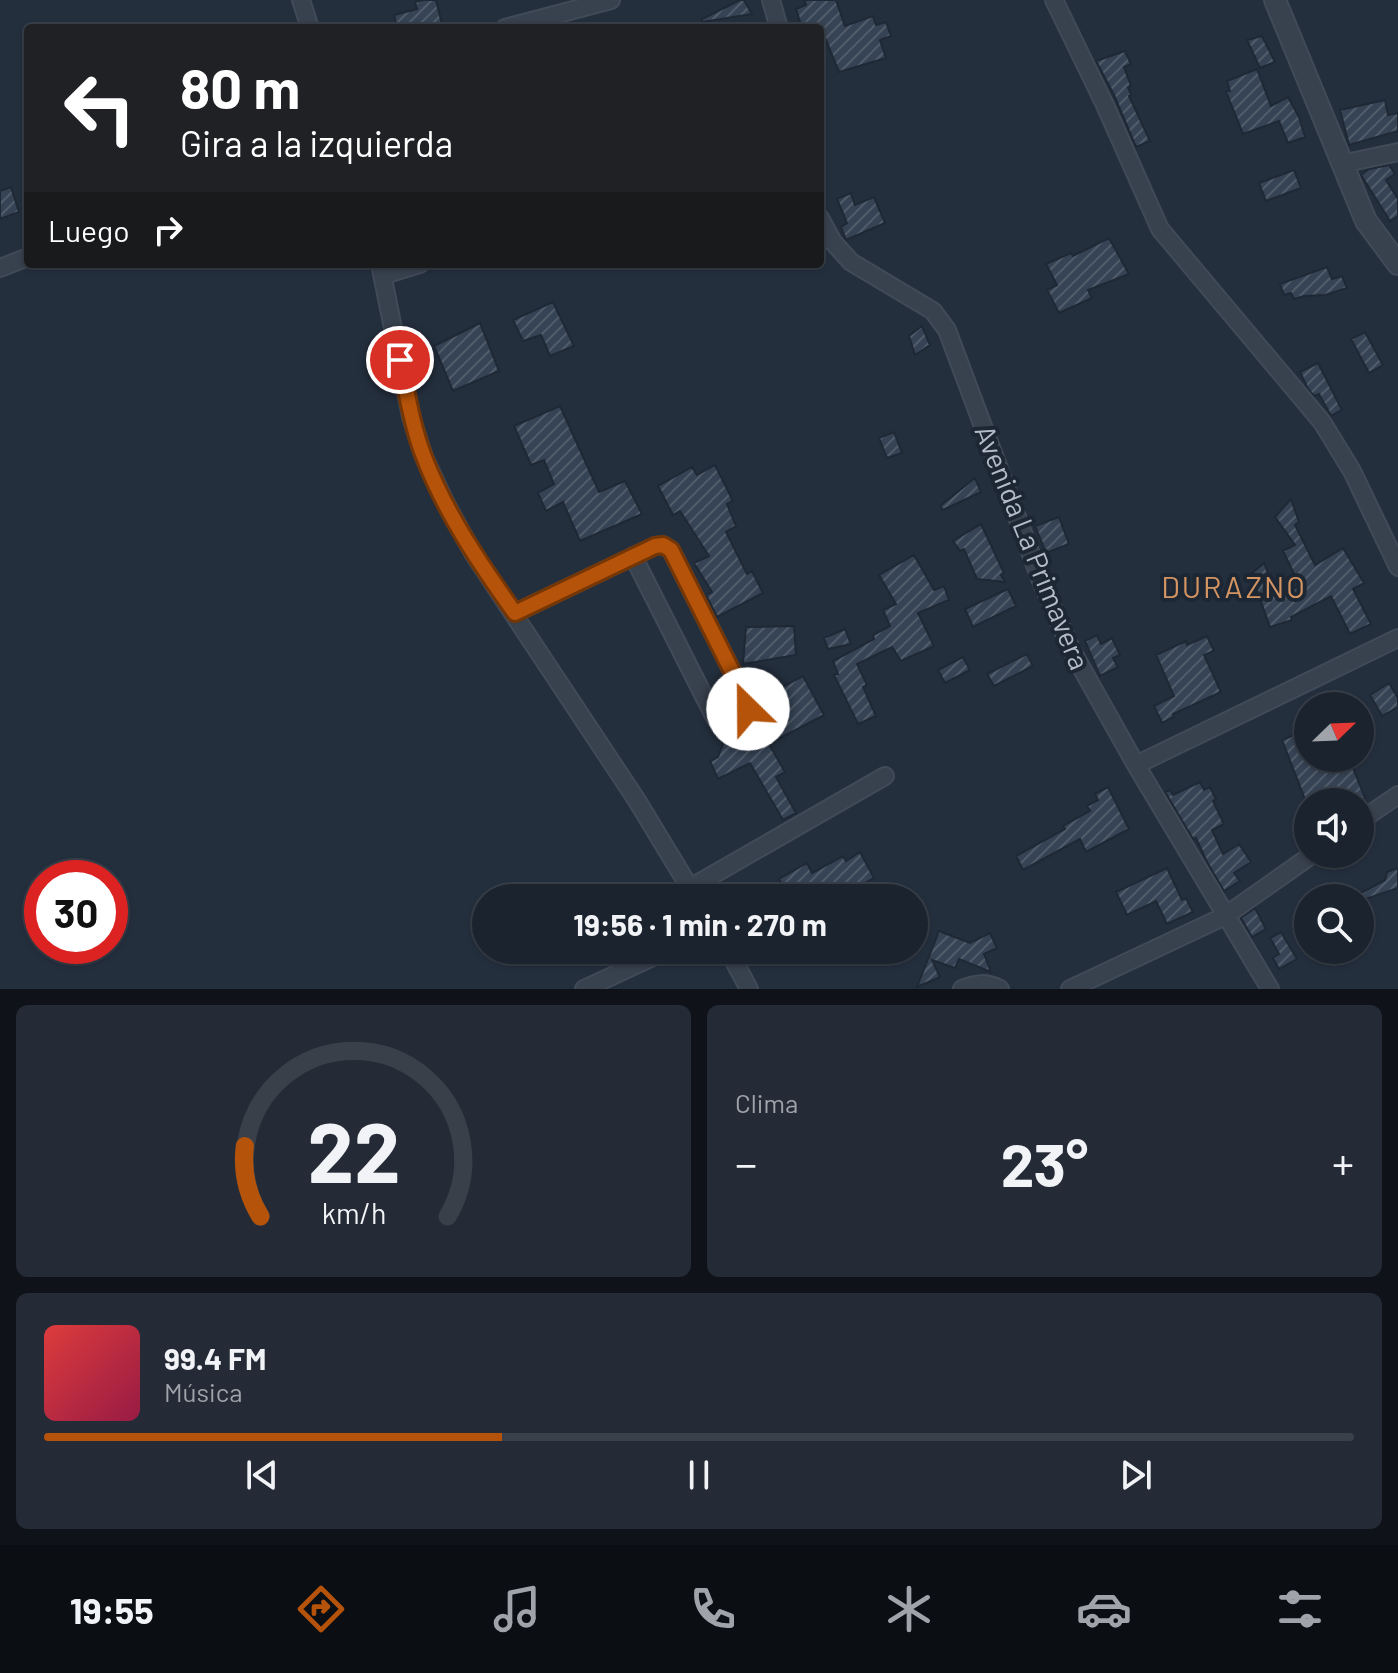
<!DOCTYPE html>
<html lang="es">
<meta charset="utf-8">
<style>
:root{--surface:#1b232e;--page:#242b36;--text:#f1f3f6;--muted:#a0a4aa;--line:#39404a;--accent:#b45309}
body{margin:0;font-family:Barlow,sans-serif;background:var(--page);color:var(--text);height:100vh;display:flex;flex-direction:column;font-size:30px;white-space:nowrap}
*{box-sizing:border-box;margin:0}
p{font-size:26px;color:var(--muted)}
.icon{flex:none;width:44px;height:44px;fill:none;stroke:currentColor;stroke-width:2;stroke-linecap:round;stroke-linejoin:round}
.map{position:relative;height:989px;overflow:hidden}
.drawer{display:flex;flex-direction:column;gap:16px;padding:16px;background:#0f1319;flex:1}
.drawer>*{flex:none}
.hud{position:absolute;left:24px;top:24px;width:800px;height:244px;border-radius:8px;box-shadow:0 2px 6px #0004,0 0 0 2px var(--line);background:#202124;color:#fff;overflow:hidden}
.needle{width:52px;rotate:67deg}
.fabs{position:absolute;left:1294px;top:692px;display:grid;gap:16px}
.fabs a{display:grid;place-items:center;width:80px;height:80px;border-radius:50%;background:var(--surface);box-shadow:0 2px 6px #0004,0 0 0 2px var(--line);font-size:40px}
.speed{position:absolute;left:24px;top:860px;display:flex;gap:16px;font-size:40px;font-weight:700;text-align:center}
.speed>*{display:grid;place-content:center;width:104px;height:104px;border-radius:50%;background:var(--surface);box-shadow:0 2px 6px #0004,0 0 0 2px var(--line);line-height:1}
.speed .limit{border:12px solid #d22;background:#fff;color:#111}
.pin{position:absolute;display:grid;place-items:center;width:68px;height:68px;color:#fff;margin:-34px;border:4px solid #fff;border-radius:50%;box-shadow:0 2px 8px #0007}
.me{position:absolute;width:88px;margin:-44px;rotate:337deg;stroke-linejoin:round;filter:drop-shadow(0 0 6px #0008)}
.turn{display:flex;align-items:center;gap:28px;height:168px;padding:0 24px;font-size:36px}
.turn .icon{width:104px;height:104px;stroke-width:2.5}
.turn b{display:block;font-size:56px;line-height:68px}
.then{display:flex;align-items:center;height:76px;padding:0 24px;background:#0003;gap:16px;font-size:30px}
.big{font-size:60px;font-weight:700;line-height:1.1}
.drawer .tile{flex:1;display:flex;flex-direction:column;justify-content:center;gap:12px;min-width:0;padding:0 28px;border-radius:12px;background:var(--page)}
.drawer .dial{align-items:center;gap:0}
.dial svg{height:208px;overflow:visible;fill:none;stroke:var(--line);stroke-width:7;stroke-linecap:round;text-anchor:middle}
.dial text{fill:var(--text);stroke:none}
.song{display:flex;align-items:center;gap:24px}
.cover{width:96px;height:96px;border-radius:12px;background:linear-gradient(135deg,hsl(0 70% 55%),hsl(340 70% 35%))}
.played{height:8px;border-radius:4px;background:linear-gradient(90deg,var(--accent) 35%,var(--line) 35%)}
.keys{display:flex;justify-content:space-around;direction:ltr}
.heat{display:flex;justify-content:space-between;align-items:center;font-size:44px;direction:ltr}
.drawer .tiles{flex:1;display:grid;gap:16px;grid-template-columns:1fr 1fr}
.tile:last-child{grid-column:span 2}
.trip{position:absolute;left:472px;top:884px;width:456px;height:80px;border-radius:40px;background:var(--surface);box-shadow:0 2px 6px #0004,0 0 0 2px var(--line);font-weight:700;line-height:80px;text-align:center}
.tab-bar{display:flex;height:128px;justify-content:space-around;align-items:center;background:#0b0e12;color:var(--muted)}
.tab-bar .icon{width:56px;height:56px}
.tab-bar .selected{color:var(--accent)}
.tab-bar b{font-size:36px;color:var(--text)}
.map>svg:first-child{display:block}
.building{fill:url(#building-hatch);stroke:#1f2835;stroke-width:2}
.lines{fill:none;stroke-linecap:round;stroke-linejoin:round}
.minor-casing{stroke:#414a57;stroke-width:20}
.tertiary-casing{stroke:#414a57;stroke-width:24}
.minor{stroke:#38414e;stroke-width:16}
.tertiary{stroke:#38414e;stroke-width:20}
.route-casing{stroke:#753606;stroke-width:20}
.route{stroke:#b45309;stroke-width:14}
.labels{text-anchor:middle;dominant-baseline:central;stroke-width:8;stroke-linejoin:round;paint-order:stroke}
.street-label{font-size:28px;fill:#b4bcc9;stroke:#1d2633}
.neighbourhood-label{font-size:30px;letter-spacing:2px;fill:#d59563;stroke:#1d2633}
</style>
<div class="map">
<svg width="1398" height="989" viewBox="0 0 1398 989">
<defs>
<pattern id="building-hatch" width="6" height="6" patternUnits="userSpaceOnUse" patternTransform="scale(2)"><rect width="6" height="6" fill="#364354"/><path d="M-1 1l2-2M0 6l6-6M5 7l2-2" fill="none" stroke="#515c6b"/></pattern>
</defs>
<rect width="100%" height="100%" fill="#242f3e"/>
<!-- building -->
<path class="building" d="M 423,0 L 436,0 L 443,28 L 397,28 L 394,15 L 417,9 L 415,2 Z
M 740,0 L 744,0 L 752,14 L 702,22 L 702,19 Z
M 804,0 L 836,0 L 845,26 L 873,16 L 876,25 L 886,22 L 891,36 L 880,40 L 886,58 L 839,72 L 821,28 L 802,28 L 796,9 L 806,5 Z
M 1262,36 L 1275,62 L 1260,68 L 1247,40 Z
M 1125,51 L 1131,64 L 1124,67 L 1131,86 L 1128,87 L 1131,95 L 1129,96 L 1150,141 L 1136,147 L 1114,95 L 1096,61 Z
M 1257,69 L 1271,106 L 1288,97 L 1299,117 L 1305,137 L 1288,143 L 1279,121 L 1243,134 L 1226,92 L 1230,91 L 1227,81 Z
M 1385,100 L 1388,115 L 1398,113 L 1398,131 L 1349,145 L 1340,110 Z
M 1389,165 L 1395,174 L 1386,180 L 1398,199 L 1398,216 L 1390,221 L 1361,175 L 1369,169 Z
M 1294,170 L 1301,188 L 1266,201 L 1259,183 Z
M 11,187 L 19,212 L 0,219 L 0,191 Z
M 851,193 L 855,205 L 874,197 L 885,223 L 846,240 L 841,227 L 847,223 L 837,199 Z
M 1109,238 L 1129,274 L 1088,290 L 1092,298 L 1059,313 L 1047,290 L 1057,285 L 1046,264 L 1071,253 L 1073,256 Z
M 1327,267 L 1332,279 L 1342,276 L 1347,288 L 1325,295 L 1304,296 L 1294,299 L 1291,293 L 1284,295 L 1280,284 Z
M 553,302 L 574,346 L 550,356 L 541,335 L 523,341 L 513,320 Z
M 480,323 L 499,371 L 453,391 L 434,346 Z
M 922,326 L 930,345 L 915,355 L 909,336 Z
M 1365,332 L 1383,365 L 1369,373 L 1351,339 Z
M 1318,363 L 1342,410 L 1331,416 L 1319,394 L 1314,396 L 1308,389 L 1300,372 Z
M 560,406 L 599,492 L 625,481 L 642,514 L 580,541 L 563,502 L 546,511 L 538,493 L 554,484 L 544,460 L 531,465 L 514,426 Z
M 894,432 L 902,453 L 887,458 L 879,438 Z
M 715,465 L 733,501 L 727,504 L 736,526 L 726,532 L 747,574 L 752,571 L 763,593 L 717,617 L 706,595 L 712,592 L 694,563 L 709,556 L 680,511 L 673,515 L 658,486 L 692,467 L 697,475 Z
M 975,478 L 981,492 L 943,510 L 940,506 Z
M 1291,499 L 1299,522 L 1295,525 L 1315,565 L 1343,548 L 1364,583 L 1353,589 L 1371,624 L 1350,634 L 1331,596 L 1291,617 L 1292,620 L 1270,627 L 1251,574 L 1264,563 L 1277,596 L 1300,586 L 1283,551 L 1295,545 L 1275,517 Z
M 1059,517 L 1069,544 L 1046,553 L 1035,526 Z
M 981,524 L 1004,573 L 1001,575 L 1005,582 L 977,579 L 964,549 L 960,551 L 953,541 Z
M 914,555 L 934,590 L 944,586 L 949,600 L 918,613 L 934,646 L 901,661 L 892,647 L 857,664 L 867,685 L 863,687 L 876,716 L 858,724 L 834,675 L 838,674 L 833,661 L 874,639 L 873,635 L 890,626 L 883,610 L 896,604 L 879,575 Z
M 1008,589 L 1016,606 L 973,627 L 965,609 Z
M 794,626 L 796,655 L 743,664 L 746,627 Z
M 845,629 L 851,644 L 828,649 L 824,638 Z
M 1097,635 L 1101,644 L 1112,638 L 1120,655 L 1113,658 L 1118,667 L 1100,676 L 1085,641 Z
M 1207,636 L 1214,651 L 1204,655 L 1221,692 L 1173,714 L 1174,717 L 1162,723 L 1154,706 L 1174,696 L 1156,655 L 1186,641 L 1187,645 Z
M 1027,654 L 1033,666 L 994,686 L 987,674 Z
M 963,657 L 970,670 L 945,683 L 938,670 Z
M 803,676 L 824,715 L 769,744 L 785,772 L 776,777 L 796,813 L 783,820 L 750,763 L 718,779 L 710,761 L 718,757 L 724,741 L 776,714 L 784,686 Z
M 1389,683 L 1398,698 L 1398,707 L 1382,716 L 1370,695 Z
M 1299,733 L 1308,758 L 1349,758 L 1365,798 L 1355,802 L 1306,802 L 1282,740 Z
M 1200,782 L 1204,790 L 1210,787 L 1216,799 L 1213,801 L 1224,824 L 1212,830 L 1223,854 L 1239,844 L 1251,862 L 1234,873 L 1240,881 L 1224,891 L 1207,862 L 1196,838 L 1193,839 L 1165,792 L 1170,790 L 1173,795 Z
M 1108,787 L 1129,829 L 1086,852 L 1080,839 L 1023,870 L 1016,856 L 1065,829 L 1063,826 L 1090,811 L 1087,806 L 1098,800 L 1095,794 Z
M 860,852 L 874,878 L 846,894 L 848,898 L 754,898 L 781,883 L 779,879 L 807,863 L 812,873 L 843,856 L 846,861 Z
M 1167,868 L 1182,900 L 1186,898 L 1193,912 L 1167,924 L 1156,901 L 1127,915 L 1116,892 Z
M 1398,868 L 1398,888 L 1360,901 L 1357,895 L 1385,880 L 1387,872 Z
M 1255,908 L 1266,929 L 1252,937 L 1241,918 Z
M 939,931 L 970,943 L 990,933 L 997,948 L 984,954 L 991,972 L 959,959 L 955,968 L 932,960 L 940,977 L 917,987 Z
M 1281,932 L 1297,959 L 1279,969 L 1273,958 L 1279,954 L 1270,938 Z"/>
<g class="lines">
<defs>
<path id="minor" d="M 301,0 L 310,28
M 771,0 L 779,28
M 1054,0 L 1104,103 L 1160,229 L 1322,422 L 1352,471 L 1398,567
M 505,28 L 611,0
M 1341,164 L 1398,152
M 820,218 L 833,242 L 851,262 L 933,311 L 947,330 L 1041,581 L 1072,651 L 1136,765 L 1270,989
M 380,264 L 411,417 L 424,457 L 445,502 L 473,553 L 636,799 L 696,898
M 0,268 L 28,257
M 384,275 L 420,264
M 515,613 L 655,546 L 663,545 L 671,550 L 748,703 C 749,717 732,723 720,723 L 715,718 L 633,556
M 1136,765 L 1398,638
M 1360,821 L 1398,795
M 690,888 L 885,776
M 728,950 L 749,989
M 584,989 L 668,950
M 962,989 C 976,983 986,982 1000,989
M 1070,989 L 1225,916 L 1313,854"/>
<path id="tertiary" d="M 1275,0 L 1366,221 L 1398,264"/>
</defs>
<!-- minor casing -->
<use href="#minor" class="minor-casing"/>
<!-- tertiary casing -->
<use href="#tertiary" class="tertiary-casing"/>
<!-- minor -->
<use href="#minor" class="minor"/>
<!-- tertiary -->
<use href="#tertiary" class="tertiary"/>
</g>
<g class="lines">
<defs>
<path id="route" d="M 400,360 C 407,393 412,426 424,457 C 446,514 480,564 515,613 L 655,546 L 663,545 L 671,550 L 748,703 L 748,709"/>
</defs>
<!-- route casing -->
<use href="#route" class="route-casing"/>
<!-- route -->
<use href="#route" class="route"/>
</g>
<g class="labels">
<!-- street labels -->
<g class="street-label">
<text transform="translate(1033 547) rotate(68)">Avenida La Primavera</text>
</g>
<!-- neighbourhood labels -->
<g class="neighbourhood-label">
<text x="1234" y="586">DURAZNO</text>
</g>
</g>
</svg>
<div class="fabs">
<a><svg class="needle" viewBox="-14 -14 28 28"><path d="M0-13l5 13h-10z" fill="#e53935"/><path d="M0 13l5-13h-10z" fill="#a0a4aa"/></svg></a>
<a><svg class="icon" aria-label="sound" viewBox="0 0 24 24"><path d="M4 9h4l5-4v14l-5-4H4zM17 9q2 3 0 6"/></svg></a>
<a><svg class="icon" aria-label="search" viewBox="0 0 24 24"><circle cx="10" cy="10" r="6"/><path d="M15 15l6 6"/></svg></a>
</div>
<div class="speed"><div class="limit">30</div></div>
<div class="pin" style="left:400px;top:360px;background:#d93025"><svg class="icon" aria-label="arrive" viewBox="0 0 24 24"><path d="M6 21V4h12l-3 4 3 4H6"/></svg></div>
<svg class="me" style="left:748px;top:709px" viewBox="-20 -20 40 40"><circle r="19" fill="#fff"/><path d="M0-13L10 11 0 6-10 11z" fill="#b45309"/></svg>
<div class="trip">19:56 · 1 min · 270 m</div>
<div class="hud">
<div class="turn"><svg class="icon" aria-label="left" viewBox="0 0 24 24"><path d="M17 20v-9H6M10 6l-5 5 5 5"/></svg><div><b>80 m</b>Gira a la izquierda</div></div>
<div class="then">Luego<svg class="icon" aria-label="right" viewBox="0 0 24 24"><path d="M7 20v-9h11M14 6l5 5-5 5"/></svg></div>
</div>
</div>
<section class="drawer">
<div class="tiles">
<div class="tile dial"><svg viewBox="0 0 100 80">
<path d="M14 69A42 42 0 1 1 86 69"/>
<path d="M14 69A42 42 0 0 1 8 42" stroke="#b45309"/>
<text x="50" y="56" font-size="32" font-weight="700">22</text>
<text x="50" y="72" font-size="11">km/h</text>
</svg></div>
<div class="tile"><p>Clima</p>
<div class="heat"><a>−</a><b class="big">23°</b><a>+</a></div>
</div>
<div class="tile">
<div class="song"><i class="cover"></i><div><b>99.4 FM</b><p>Música</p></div></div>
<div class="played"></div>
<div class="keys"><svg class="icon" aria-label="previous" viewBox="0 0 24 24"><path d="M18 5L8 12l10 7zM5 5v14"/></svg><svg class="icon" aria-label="pause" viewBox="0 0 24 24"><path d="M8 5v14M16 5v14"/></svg><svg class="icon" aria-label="next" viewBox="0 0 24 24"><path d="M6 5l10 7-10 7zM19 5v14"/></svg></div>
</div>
</div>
</section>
<nav class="tab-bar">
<b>19:55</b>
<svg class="icon selected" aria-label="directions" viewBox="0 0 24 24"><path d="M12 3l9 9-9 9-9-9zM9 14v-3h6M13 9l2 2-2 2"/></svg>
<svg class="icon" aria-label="music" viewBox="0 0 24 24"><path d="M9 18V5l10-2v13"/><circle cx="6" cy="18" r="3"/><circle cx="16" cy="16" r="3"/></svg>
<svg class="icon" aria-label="phone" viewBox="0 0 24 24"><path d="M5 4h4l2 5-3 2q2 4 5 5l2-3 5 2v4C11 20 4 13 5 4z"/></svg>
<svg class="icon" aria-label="climate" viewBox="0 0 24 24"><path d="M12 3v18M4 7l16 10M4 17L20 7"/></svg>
<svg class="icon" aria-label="car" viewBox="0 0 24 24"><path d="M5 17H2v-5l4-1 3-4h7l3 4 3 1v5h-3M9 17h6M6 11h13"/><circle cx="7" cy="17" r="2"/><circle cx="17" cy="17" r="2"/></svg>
<svg class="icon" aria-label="filters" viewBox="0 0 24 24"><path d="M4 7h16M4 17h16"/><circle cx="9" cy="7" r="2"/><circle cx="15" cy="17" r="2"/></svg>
</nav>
